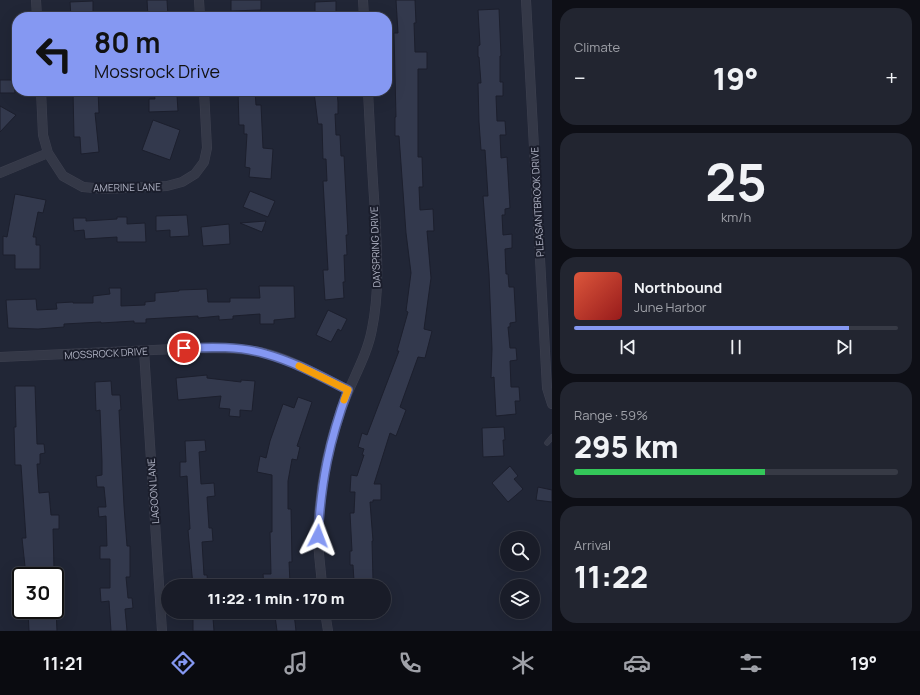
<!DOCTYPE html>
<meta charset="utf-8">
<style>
:root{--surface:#191c28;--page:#222530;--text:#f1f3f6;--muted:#9fa1a8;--line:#373a45;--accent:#8598f2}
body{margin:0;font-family:Manrope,sans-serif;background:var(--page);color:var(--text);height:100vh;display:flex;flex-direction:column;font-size:15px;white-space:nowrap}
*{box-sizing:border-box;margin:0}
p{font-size:13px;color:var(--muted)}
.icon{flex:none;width:22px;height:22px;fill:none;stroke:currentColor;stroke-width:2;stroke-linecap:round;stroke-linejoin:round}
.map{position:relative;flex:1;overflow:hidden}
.side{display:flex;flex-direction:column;gap:8px;padding:8px;background:#0e0f16;width:368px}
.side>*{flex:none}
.top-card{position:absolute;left:12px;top:12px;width:380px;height:84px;border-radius:16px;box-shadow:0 4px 16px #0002,0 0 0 1px var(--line);background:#8598f2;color:#111;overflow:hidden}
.buttons{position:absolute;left:500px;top:531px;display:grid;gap:8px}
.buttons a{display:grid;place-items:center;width:40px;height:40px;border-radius:50%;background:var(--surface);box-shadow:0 4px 16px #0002,0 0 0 1px var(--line);font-size:20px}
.speed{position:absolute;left:12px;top:567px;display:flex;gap:8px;font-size:20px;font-weight:700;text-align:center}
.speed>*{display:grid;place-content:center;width:52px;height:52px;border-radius:50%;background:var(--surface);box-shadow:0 4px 16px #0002,0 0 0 1px var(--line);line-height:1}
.speed .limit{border:2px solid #111;border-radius:6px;background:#fff;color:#111}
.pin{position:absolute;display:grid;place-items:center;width:34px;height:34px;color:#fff;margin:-17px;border:2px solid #fff;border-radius:50%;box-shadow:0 1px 4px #0007}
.me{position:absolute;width:44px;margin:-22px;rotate:3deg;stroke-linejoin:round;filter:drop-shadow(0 0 3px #0008)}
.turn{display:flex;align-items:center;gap:14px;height:84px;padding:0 16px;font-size:18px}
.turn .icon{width:52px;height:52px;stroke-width:2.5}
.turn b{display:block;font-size:28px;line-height:34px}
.big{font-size:30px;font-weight:800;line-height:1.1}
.side .card{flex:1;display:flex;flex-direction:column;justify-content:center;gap:6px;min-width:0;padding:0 14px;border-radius:16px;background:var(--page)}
.side .dial{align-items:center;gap:0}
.dial b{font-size:52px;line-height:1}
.song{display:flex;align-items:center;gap:12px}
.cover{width:48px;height:48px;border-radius:6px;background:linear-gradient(135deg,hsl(10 70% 55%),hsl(0 70% 35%))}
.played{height:4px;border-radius:2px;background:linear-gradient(90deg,var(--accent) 85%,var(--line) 85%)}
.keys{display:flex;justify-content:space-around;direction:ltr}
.heat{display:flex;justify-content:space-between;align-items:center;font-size:22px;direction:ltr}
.charge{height:6px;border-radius:3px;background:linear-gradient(90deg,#34c759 59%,var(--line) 0)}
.trip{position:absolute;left:161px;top:579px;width:230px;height:40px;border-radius:20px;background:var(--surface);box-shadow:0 4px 16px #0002,0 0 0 1px var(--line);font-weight:800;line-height:40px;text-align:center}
.tab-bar{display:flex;height:64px;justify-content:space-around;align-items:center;background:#0a0b10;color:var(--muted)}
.tab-bar .icon{width:28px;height:28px}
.tab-bar .current{color:var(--accent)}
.tab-bar b{font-size:18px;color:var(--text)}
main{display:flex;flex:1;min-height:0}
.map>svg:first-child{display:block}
.building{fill:#33394d;stroke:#1c1f2d}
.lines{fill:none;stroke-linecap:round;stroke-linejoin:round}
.service-casing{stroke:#3e4150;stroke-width:5.5}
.minor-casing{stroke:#3e4150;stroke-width:10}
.service{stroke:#343847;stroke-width:4.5}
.minor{stroke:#343847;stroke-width:9}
.route-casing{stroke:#56639d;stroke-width:10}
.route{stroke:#8598f2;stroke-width:7}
.slow{stroke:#f59e0b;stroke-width:7}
.labels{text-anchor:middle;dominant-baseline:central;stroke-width:4;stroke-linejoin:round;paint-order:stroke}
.street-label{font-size:10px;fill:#afb2c3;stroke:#1a1d2b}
</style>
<main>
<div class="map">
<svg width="552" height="631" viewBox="0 0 552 631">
<rect width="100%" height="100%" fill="#212636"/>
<!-- building -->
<path class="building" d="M 147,0 L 167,0 L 168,17 L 148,17 Z
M 231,0 L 261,0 L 261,10 L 231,11 Z
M 396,0 L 415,0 L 416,23 L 414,23 L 415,52 L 427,52 L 427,69 L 418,69 L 418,157 L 422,157 L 423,187 L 419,187 L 420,210 L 433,209 L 434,231 L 427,231 L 431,278 L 424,329 L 432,331 L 425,358 L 418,357 L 400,407 L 406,410 L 396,436 L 390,433 L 374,484 L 381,484 L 381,500 L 373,500 L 373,502 L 370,502 L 373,541 L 372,541 L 373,580 L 354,581 L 353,565 L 350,565 L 350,551 L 352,551 L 350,513 L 354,513 L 355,492 L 350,492 L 351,475 L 357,476 L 364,455 L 362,455 L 364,449 L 358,447 L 362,433 L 367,435 L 399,351 L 397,351 L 408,312 L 406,311 L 411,273 L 406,233 L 399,136 L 395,136 L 395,117 L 396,117 L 394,33 L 398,33 Z
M 93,1 L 93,17 L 71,17 L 70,2 Z
M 336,1 L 336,14 L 334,14 L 334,17 L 315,17 L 315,2 Z
M 499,9 L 501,56 L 500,56 L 500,82 L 503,82 L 503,96 L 496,96 L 497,121 L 505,121 L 506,135 L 500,135 L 501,158 L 507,157 L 510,208 L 505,209 L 505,215 L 502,215 L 503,235 L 512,234 L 512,248 L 505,249 L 506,274 L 508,274 L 509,287 L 514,287 L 516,322 L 510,323 L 510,327 L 508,327 L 510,348 L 516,348 L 517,360 L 510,361 L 511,387 L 519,387 L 520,401 L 515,401 L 516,414 L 496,416 L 494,377 L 491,378 L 492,349 L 489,274 L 483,196 L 488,196 L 485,150 L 481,150 L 479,122 L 478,83 L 481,83 L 479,57 L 478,57 L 478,46 L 480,45 L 478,10 Z
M 0,80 L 14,80 L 15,93 L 0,93 Z
M 73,91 L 98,91 L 99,113 L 95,113 L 99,152 L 81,154 L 80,137 L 74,137 Z
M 154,91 L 171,91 L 172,96 L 177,96 L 178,111 L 149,112 L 149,99 L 155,99 Z
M 238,91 L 255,91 L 256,105 L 261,105 L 263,148 L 273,149 L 271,179 L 249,177 L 250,168 L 245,167 L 247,134 L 244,134 L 244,125 L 239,125 Z
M 337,91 L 338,102 L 338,114 L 335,114 L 336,135 L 340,135 L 341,156 L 344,156 L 348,235 L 346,235 L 347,255 L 344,255 L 345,282 L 343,282 L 344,298 L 325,300 L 323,270 L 328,270 L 323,181 L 327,181 L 326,159 L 323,159 L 322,124 L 318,124 L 314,92 Z
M 0,106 L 16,115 L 0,132 Z
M 153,120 L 180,130 L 170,160 L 142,150 Z
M 250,191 L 275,201 L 268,217 L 243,207 Z
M 15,194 L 46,200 L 43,213 L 38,212 L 33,237 L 36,237 L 36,245 L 40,245 L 40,269 L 15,269 L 15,255 L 3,255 L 3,236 L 7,237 Z
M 187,215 L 189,236 L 170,237 L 170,230 L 156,231 L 156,216 Z
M 117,217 L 127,217 L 127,224 L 145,223 L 146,242 L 117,242 L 117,237 L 85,239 L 84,230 L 74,231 L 73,218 L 86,218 L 86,221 L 117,219 Z
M 266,221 L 262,232 L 240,223 Z
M 229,224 L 230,244 L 203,246 L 201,227 Z
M 259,286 L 294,286 L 295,318 L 274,320 L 274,324 L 260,324 L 260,314 L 233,316 L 233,319 L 219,320 L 219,316 L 198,318 L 198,316 L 146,319 L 146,323 L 134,323 L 134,321 L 101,323 L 101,322 L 64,324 L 64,327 L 38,329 L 8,328 L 6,300 L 36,299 L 37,310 L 57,309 L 56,303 L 73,302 L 73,303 L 93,303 L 93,296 L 110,294 L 109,288 L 121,288 L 121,306 L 145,305 L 145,302 L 155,301 L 155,293 L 179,291 L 179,290 L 207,289 L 208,302 L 230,302 L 230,298 L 260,298 Z
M 328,310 L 347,319 L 341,331 L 338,329 L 331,342 L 316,335 Z
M 207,375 L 207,378 L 241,382 L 241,380 L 255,381 L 252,411 L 240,410 L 240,417 L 229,416 L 230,409 L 219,408 L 221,396 L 178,400 L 176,378 Z
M 111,381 L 112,395 L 120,395 L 121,410 L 119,410 L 124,506 L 127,546 L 130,546 L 130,577 L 126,577 L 128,598 L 132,598 L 133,608 L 125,609 L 127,631 L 111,631 L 109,601 L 101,602 L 100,588 L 110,588 L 110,559 L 100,559 L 100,546 L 107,546 L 106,516 L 99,517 L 98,507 L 106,507 L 104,487 L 97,487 L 96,476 L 102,475 L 102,461 L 100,410 L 96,411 L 95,382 Z
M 15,386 L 35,386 L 37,444 L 44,444 L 45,453 L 40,454 L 40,464 L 37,464 L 39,493 L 49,492 L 51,515 L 59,515 L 59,529 L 53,529 L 54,569 L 46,570 L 47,576 L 26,576 L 22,538 L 26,538 L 21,465 L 15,465 L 14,427 L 16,427 Z
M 298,397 L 312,402 L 297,446 L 300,447 L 297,460 L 292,459 L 288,481 L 288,509 L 291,509 L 292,562 L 289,562 L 290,583 L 285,583 L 285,586 L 264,586 L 263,574 L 271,574 L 270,532 L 272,532 L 272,475 L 257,472 L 260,456 L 266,458 L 270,441 L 283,404 L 294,408 Z
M 504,427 L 505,440 L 503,440 L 504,456 L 483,457 L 482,428 Z
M 205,440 L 206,451 L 199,452 L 201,484 L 214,483 L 215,496 L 207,497 L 209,528 L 212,528 L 213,541 L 202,542 L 204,575 L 207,575 L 208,586 L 193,586 L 188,530 L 190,529 L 187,476 L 180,477 L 180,462 L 186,462 L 185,441 Z
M 510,466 L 518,476 L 514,479 L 523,489 L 508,502 L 492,483 Z
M 538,487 L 552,490 L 552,502 L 536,500 Z
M 30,610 L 56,610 L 57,631 L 29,631 L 28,611 Z
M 294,613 L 296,631 L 277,631 L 275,616 Z
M 213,618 L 214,631 L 193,631 L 193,619 Z"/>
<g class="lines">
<defs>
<path id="service" d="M 547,443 L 552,437"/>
<path id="minor" d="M 36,0 L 37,17
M 199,0 L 200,17
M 363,0 L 364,17
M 526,0 L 547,388 L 552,404
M 41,91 L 43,135 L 48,153 L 63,176 L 83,187 L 105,189 L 167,186 L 182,182 L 195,174 L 204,162 L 207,148 L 204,91
M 0,173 L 48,153
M 144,351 L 162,631
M 0,357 L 197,348 C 219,348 242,348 264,353 C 293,360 321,377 348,390
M 322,586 C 321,569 318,552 318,535 C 319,492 327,450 341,410 C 350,383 367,357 372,329 C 380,290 377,251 375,212 C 372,171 370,131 368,91
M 325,612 L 328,631"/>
</defs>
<!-- service casing -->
<use href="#service" class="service-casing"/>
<!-- minor casing -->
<use href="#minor" class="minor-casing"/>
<!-- service -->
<use href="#service" class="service"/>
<!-- minor -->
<use href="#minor" class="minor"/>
</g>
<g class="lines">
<defs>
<path id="route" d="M 184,348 C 211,347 240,346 266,354 C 295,362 322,377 348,390 C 329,441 321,482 318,536"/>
</defs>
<!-- route casing -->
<use href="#route" class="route-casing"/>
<!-- route -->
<use href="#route" class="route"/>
<!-- slow -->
<path class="slow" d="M 299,366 L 348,390 L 344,400"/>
</g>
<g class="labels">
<!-- street labels -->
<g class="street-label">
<text transform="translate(127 187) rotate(-1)">AMERINE LANE</text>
<text transform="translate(537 202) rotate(-93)">PLEASANTBROOK DRIVE</text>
<text transform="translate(375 247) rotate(-92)">DAYSPRING DRIVE</text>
<text transform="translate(106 353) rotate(-3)">MOSSROCK DRIVE</text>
<text transform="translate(153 491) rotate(-94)">LAGOON LANE</text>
</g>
</g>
</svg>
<div class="buttons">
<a><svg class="icon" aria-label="search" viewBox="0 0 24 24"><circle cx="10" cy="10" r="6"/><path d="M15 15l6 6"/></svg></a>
<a><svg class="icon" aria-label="layers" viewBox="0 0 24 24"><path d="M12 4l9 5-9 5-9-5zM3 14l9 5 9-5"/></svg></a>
</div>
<div class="speed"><div class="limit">30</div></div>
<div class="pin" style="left:184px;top:348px;background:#d93025"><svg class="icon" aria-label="arrive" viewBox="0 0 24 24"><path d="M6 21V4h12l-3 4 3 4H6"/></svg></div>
<svg class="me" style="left:318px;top:536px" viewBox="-20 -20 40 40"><path d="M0-17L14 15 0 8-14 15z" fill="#8598f2" stroke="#fff" stroke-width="4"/></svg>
<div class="trip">11:22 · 1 min · 170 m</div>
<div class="top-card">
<div class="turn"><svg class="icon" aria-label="left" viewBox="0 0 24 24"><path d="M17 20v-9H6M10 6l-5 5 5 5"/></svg><div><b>80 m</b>Mossrock Drive</div></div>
</div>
</div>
<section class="side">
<div class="card"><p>Climate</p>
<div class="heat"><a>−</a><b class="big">19°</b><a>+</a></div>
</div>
<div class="card dial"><b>25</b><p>km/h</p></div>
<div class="card">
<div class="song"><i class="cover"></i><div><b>Northbound</b><p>June Harbor</p></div></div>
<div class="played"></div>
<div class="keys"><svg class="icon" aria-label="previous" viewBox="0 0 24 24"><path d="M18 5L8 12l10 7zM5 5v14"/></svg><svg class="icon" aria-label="pause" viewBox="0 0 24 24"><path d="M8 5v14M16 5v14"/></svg><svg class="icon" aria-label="next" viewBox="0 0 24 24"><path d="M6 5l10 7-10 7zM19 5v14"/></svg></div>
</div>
<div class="card"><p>Range · 59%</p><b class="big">295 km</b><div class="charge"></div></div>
<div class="card"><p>Arrival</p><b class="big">11:22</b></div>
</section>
</main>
<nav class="tab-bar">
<b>11:21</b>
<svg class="icon current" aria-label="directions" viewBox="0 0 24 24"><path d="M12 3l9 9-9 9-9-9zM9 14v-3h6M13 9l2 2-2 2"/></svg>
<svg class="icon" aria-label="music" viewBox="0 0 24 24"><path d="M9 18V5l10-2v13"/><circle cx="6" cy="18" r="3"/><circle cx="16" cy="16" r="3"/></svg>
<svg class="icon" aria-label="phone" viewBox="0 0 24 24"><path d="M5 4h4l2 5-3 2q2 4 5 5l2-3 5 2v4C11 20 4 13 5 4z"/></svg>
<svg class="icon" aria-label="climate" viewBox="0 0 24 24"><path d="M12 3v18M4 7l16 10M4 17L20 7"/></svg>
<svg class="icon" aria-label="car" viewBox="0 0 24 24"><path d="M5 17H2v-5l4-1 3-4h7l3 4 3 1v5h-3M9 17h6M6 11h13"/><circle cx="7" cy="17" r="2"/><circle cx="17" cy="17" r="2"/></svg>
<svg class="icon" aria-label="filters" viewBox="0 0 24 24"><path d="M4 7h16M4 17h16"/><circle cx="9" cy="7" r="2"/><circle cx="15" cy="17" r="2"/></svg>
<b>19°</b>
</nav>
